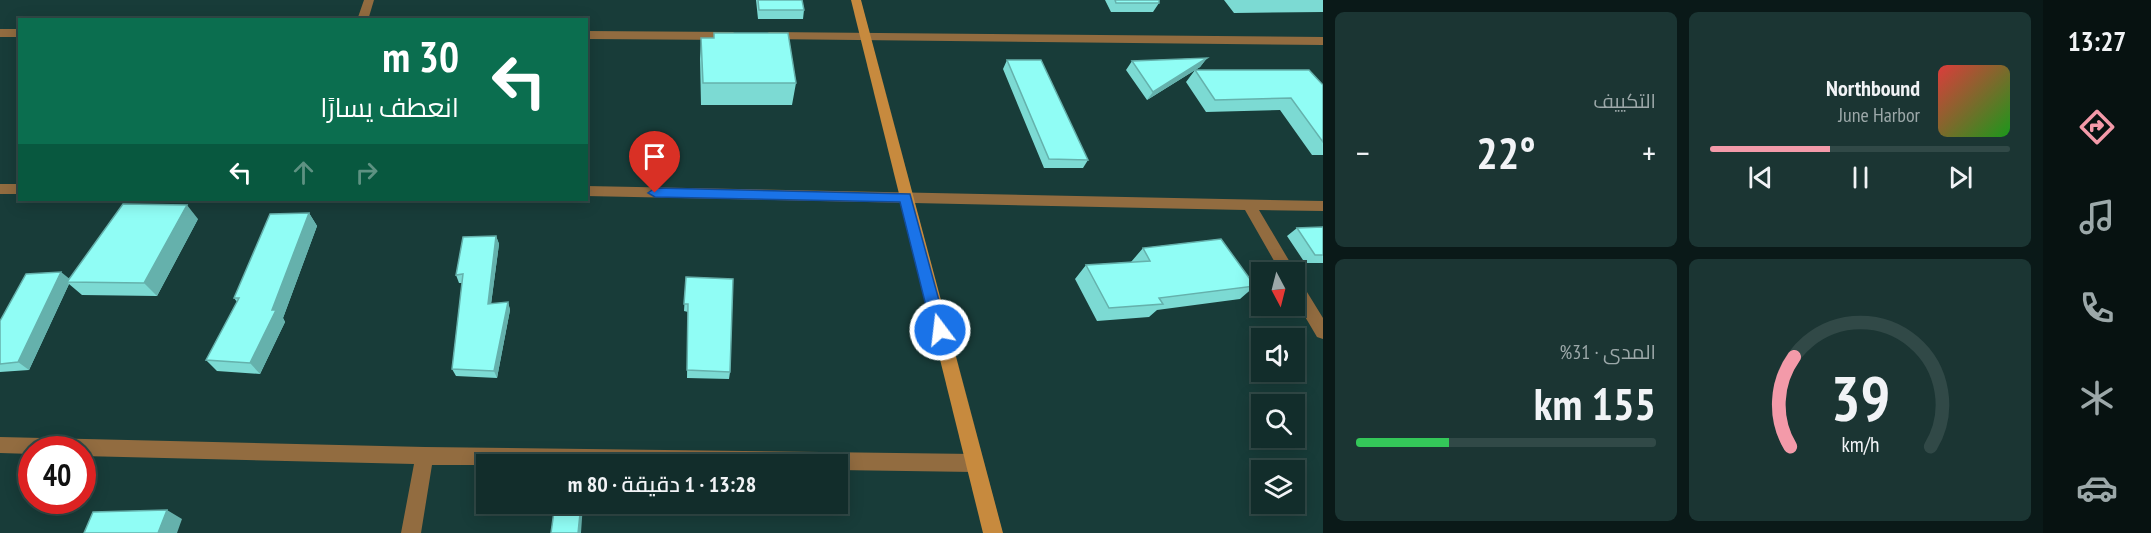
<!DOCTYPE html>
<html lang="ar">
<meta charset="utf-8">
<style>
:root{--surface:#122d2b;--page:#1b3533;--text:#f1f3f6;--muted:#9ca8a9;--line:#314947;--accent:#f39aa9}
body{margin:0;font-family:"PT Sans Narrow",Cairo,sans-serif;background:var(--page);color:var(--text);direction:rtl;height:100vh;display:flex;flex-direction:column;font-size:22px;white-space:nowrap}
*{box-sizing:border-box;margin:0}
p{font-size:20px;color:var(--muted)}
.icon{flex:none;width:33px;height:33px;fill:none;stroke:currentColor;stroke-width:2;stroke-linecap:round;stroke-linejoin:round}
.map{position:relative;flex:1;overflow:hidden;direction:ltr}
.panel{display:flex;flex-direction:column;gap:12px;padding:12px;background:#0a1918;width:720px}
.panel>*{flex:none}
.hud{position:absolute;left:18px;top:18px;width:570px;height:183px;border-radius:0px;box-shadow:0 3px 15px #0003,0 0 0 2px var(--line);direction:rtl;background:#0b6e4f;color:#fff;overflow:hidden}
.needle{width:39px;rotate:173deg}
.buttons{position:absolute;left:1251px;top:262px;display:grid;gap:12px}
.buttons a{display:grid;place-items:center;width:54px;height:54px;border-radius:0px;background:var(--surface);box-shadow:0 3px 15px #0003,0 0 0 2px var(--line);font-size:30px}
.speed{position:absolute;left:18px;top:436px;display:flex;gap:12px;font-size:30px;font-weight:700;text-align:center}
.speed>*{display:grid;place-content:center;width:78px;height:78px;border-radius:50%;background:var(--surface);box-shadow:0 3px 15px #0003,0 0 0 2px var(--line);line-height:1}
.speed .limit{border:9px solid #d22;background:#fff;color:#111}
.pin{position:absolute;display:grid;place-items:center;width:51px;height:51px;color:#fff;margin:-62px -26px;border-radius:50% 50% 50% 0;rotate:-45deg;box-shadow:0 0 6px #0007}
.pin .icon{rotate:45deg}
.me{position:absolute;width:66px;margin:-33px;rotate:345deg;stroke-linejoin:round;filter:drop-shadow(0 0 4px #0008)}
.turn{display:flex;align-items:center;gap:21px;height:126px;padding:0 30px;font-size:27px}
.turn .icon{width:78px;height:78px;stroke-width:2.5}
.turn b{display:block;font-size:42px;line-height:51px}
.lanes{display:flex;align-items:center;height:57px;padding:0 30px;background:#0003;justify-content:center;gap:30px;direction:ltr}
.lanes .off{opacity:.35}
.big{font-size:45px;font-weight:600;line-height:1.1}
.panel .tile{flex:1;display:flex;flex-direction:column;justify-content:center;gap:9px;min-width:0;padding:0 21px;border-radius:9px;background:var(--page)}
.panel .dial{align-items:center;gap:0}
.dial svg{height:156px;overflow:visible;fill:none;stroke:var(--line);stroke-width:7;stroke-linecap:round;text-anchor:middle}
.dial text{fill:var(--text);stroke:none}
.song{display:flex;align-items:center;gap:18px}
.cover{width:72px;height:72px;border-radius:9px;background:linear-gradient(135deg,hsl(0 70% 55%),hsl(120 70% 35%))}
.played{height:6px;border-radius:3px;background:linear-gradient(90deg,var(--accent) 40%,var(--line) 40%)}
.keys{display:flex;justify-content:space-around;direction:ltr}
.heat{display:flex;justify-content:space-between;align-items:center;font-size:33px;direction:ltr}
.charge{height:9px;border-radius:4px;background:linear-gradient(90deg,#34c759 31%,var(--line) 0)}
.panel .tiles{flex:1;display:grid;gap:12px;grid-template-columns:repeat(2,1fr)}
.trip{position:absolute;left:476px;top:454px;width:372px;height:60px;border-radius:0px;background:var(--surface);box-shadow:0 3px 15px #0003,0 0 0 2px var(--line);font-weight:600;line-height:60px;text-align:center;direction:rtl}
main{display:flex;flex:1;min-height:0}
.tabs{display:flex;flex-direction:column;width:108px;justify-content:space-around;align-items:center;background:#071211;color:var(--muted)}
.tabs .icon{width:42px;height:42px}
.tabs .active{color:var(--accent)}
.tabs b{font-size:27px;color:var(--text)}
.map>svg:first-child{display:block}
.lines{fill:none;stroke-linecap:round;stroke-linejoin:round}
.street{fill:#926c40;fill-rule:evenodd}
.secondary{fill:#c78a3e;fill-rule:evenodd}
.wall{fill:#7cdad3}
.shaded-wall{fill:#65b1ac}
.building{fill:#90fdf5;stroke:#65b1ac;stroke-width:1.5}
.route{fill:#1a73e8;stroke:#114b97;stroke-width:1.5}
</style>
<main>
<nav class="tabs">
<b>13:27</b>
<svg class="icon active" aria-label="directions" viewBox="0 0 24 24"><path d="M12 3l9 9-9 9-9-9zM9 14v-3h6M13 9l2 2-2 2"/></svg>
<svg class="icon" aria-label="music" viewBox="0 0 24 24"><path d="M9 18V5l10-2v13"/><circle cx="6" cy="18" r="3"/><circle cx="16" cy="16" r="3"/></svg>
<svg class="icon" aria-label="phone" viewBox="0 0 24 24"><path d="M5 4h4l2 5-3 2q2 4 5 5l2-3 5 2v4C11 20 4 13 5 4z"/></svg>
<svg class="icon" aria-label="climate" viewBox="0 0 24 24"><path d="M12 3v18M4 7l16 10M4 17L20 7"/></svg>
<svg class="icon" aria-label="car" viewBox="0 0 24 24"><path d="M5 17H2v-5l4-1 3-4h7l3 4 3 1v5h-3M9 17h6M6 11h13"/><circle cx="7" cy="17" r="2"/><circle cx="17" cy="17" r="2"/></svg>
</nav>
<section class="panel">
<div class="tiles">
<div class="tile">
<div class="song"><i class="cover"></i><div><b>Northbound</b><p>June Harbor</p></div></div>
<div class="played"></div>
<div class="keys"><svg class="icon" aria-label="previous" viewBox="0 0 24 24"><path d="M18 5L8 12l10 7zM5 5v14"/></svg><svg class="icon" aria-label="pause" viewBox="0 0 24 24"><path d="M8 5v14M16 5v14"/></svg><svg class="icon" aria-label="next" viewBox="0 0 24 24"><path d="M6 5l10 7-10 7zM19 5v14"/></svg></div>
</div>
<div class="tile"><p>التكييف</p>
<div class="heat"><a>−</a><b class="big">22°</b><a>+</a></div>
</div>
<div class="tile dial"><svg viewBox="0 0 100 80">
<path d="M14 69A42 42 0 1 1 86 69"/>
<path d="M14 69A42 42 0 0 1 16 23" stroke="#f39aa9"/>
<text x="50" y="56" font-size="32" font-weight="700">39</text>
<text x="50" y="72" font-size="11">km/h</text>
</svg></div>
<div class="tile"><p>المدى · 31%</p><b class="big">155 km</b><div class="charge"></div></div>
</div>
</section>
<div class="map">
<svg width="1323" height="533" viewBox="0 0 1323 533">
<rect width="100%" height="100%" fill="#183c39"/>
<g class="lines">
<!-- street -->
<path class="street" d="M 364,0 L 374,0 L 368,20 L 357,20 Z
M 0,29 L 20,29 L 20,37 L 0,37 Z
M 586,31 L 733,32 L 739,36 L 733,40 L 586,39 Z
M 769,32 L 1323,37 L 1323,45 L 765,39 L 763,36 Z
M 0,184 L 20,184 L 20,194 L 0,194 Z
M 586,186 L 1323,201 L 1323,211 L 1259,210 L 1294,269 L 1297,273 L 1295,277 L 1299,279 L 1323,318 L 1323,339 L 1317,337 L 1294,298 L 1294,273 L 1281,273 L 1245,210 L 586,196 Z
M 0,437 L 425,447 L 974,454 L 980,457 L 983,463 L 980,469 L 974,472 L 837,470 L 837,465 L 432,465 L 421,533 L 401,533 L 414,464 L 82,456 L 82,450 L 32,450 L 32,454 L 0,453 Z"/>
<!-- secondary -->
<path class="secondary" d="M 851,0 L 861,0 L 1003,533 L 983,533 Z"/>
</g>
<!-- wall -->
<path class="wall" d="M 756,0 L 802,0 L 804,10 L 803,19 L 758,19 Z
M 1105,0 L 1159,0 L 1159,3 L 1153,12 L 1111,12 Z
M 1224,0 L 1323,0 L 1323,12 L 1234,13 Z
M 714,33 L 796,83 L 792,105 L 701,105 L 700,59 L 701,38 L 714,38 Z
M 1207,58 L 1200,67 L 1147,100 L 1126,70 L 1132,61 Z
M 1007,60 L 1088,160 L 1083,168 L 1044,168 L 1003,69 Z
M 1195,70 L 1323,85 L 1323,155 L 1312,155 L 1280,110 L 1206,112 L 1186,82 Z
M 309,213 L 317,226 L 283,318 L 285,322 L 260,374 L 217,371 L 206,360 L 237,302 L 234,298 Z
M 198,219 L 157,296 L 82,295 L 69,284 L 29,370 L 0,372 L 0,321 L 69,278 Z
M 1323,227 L 1323,263 L 1305,263 L 1287,236 L 1297,228 Z
M 496,236 L 499,244 L 491,304 L 508,302 L 510,310 L 497,378 L 456,376 L 452,369 L 462,283 L 459,283 L 456,275 Z
M 1143,248 L 1255,286 L 1240,299 L 1157,310 L 1149,317 L 1097,321 L 1075,279 L 1086,265 L 1131,262 Z
M 686,277 L 730,372 L 729,379 L 687,378 L 688,312 L 684,311 Z"/>
<!-- shaded-wall -->
<path class="shaded-wall" d="M 1207,58 L 1200,67 L 1147,100 L 1153,92 Z
M 187,205 L 198,219 L 157,296 L 144,283 Z
M 309,213 L 317,226 L 283,318 L 285,322 L 260,374 L 250,363 L 272,310 Z
M 496,236 L 499,244 L 490,312 L 488,304 Z
M 61,272 L 71,280 L 67,282 L 69,284 L 29,370 L 18,362 Z
M 508,302 L 510,310 L 497,378 L 494,371 Z
M 581,504 L 583,504 L 581,533 L 578,533 Z
M 167,510 L 182,519 L 177,533 L 158,533 Z"/>
<!-- building -->
<path class="building" d="M 758,0 L 802,0 L 804,10 L 759,10 Z
M 1115,0 L 1159,0 L 1159,3 L 1116,3 Z
M 714,33 L 788,33 L 796,83 L 703,83 L 701,38 L 714,38 Z
M 1207,58 L 1153,92 L 1132,61 Z
M 1007,60 L 1041,60 L 1088,160 L 1049,159 Z
M 1195,70 L 1309,70 L 1323,85 L 1323,142 L 1291,98 L 1215,100 Z
M 123,204 L 187,205 L 144,283 L 67,282 Z
M 309,213 L 272,310 L 276,310 L 250,363 L 206,360 L 239,298 L 234,298 L 270,214 Z
M 1323,227 L 1323,255 L 1315,255 L 1297,228 Z
M 496,236 L 488,304 L 508,302 L 494,371 L 452,369 L 463,274 L 456,275 L 463,237 Z
M 1221,239 L 1255,286 L 1159,298 L 1163,304 L 1109,308 L 1086,265 L 1150,261 L 1143,248 Z
M 61,272 L 18,362 L 0,364 L 0,321 L 26,274 Z
M 686,277 L 733,279 L 730,372 L 687,370 L 688,304 L 684,304 Z
M 555,504 L 581,504 L 578,533 L 551,533 Z
M 167,510 L 158,533 L 84,533 L 93,512 Z"/>
<!-- route -->
<path class="route" d="M 655,188 L 910,194 L 947,330 L 945,335 L 940,337 L 932,330 L 900,202 L 655,197 L 648,193 Z"/>
</svg>
<div class="buttons">
<a><svg class="needle" viewBox="-14 -14 28 28"><path d="M0-13l5 13h-10z" fill="#e53935"/><path d="M0 13l5-13h-10z" fill="#9ca8a9"/></svg></a>
<a><svg class="icon" aria-label="sound" viewBox="0 0 24 24"><path d="M4 9h4l5-4v14l-5-4H4zM17 9q2 3 0 6"/></svg></a>
<a><svg class="icon" aria-label="search" viewBox="0 0 24 24"><circle cx="10" cy="10" r="6"/><path d="M15 15l6 6"/></svg></a>
<a><svg class="icon" aria-label="layers" viewBox="0 0 24 24"><path d="M12 4l9 5-9 5-9-5zM3 14l9 5 9-5"/></svg></a>
</div>
<div class="speed"><div class="limit">40</div></div>
<div class="pin" style="left:655px;top:193px;background:#d93025"><svg class="icon" aria-label="arrive" viewBox="0 0 24 24"><path d="M6 21V4h12l-3 4 3 4H6"/></svg></div>
<svg class="me" style="left:940px;top:330px" viewBox="-20 -20 40 40"><circle r="17" fill="#1a73e8" stroke="#fff" stroke-width="3"/><path d="M0-11L8 9 0 5-8 9z" fill="#fff"/></svg>
<div class="trip">13:28 · 1 دقيقة · 80 m</div>
<div class="hud">
<div class="turn"><svg class="icon" aria-label="left" viewBox="0 0 24 24"><path d="M17 20v-9H6M10 6l-5 5 5 5"/></svg><div><b>30 m</b>انعطف يسارًا</div></div>
<div class="lanes"><svg class="icon" aria-label="left" viewBox="0 0 24 24"><path d="M17 20v-9H6M10 6l-5 5 5 5"/></svg><svg class="icon off" aria-label="ahead" viewBox="0 0 24 24"><path d="M12 20V5M6 11l6-6 6 6"/></svg><svg class="icon off" aria-label="right" viewBox="0 0 24 24"><path d="M7 20v-9h11M14 6l5 5-5 5"/></svg></div>
</div>
</div>
</main>
